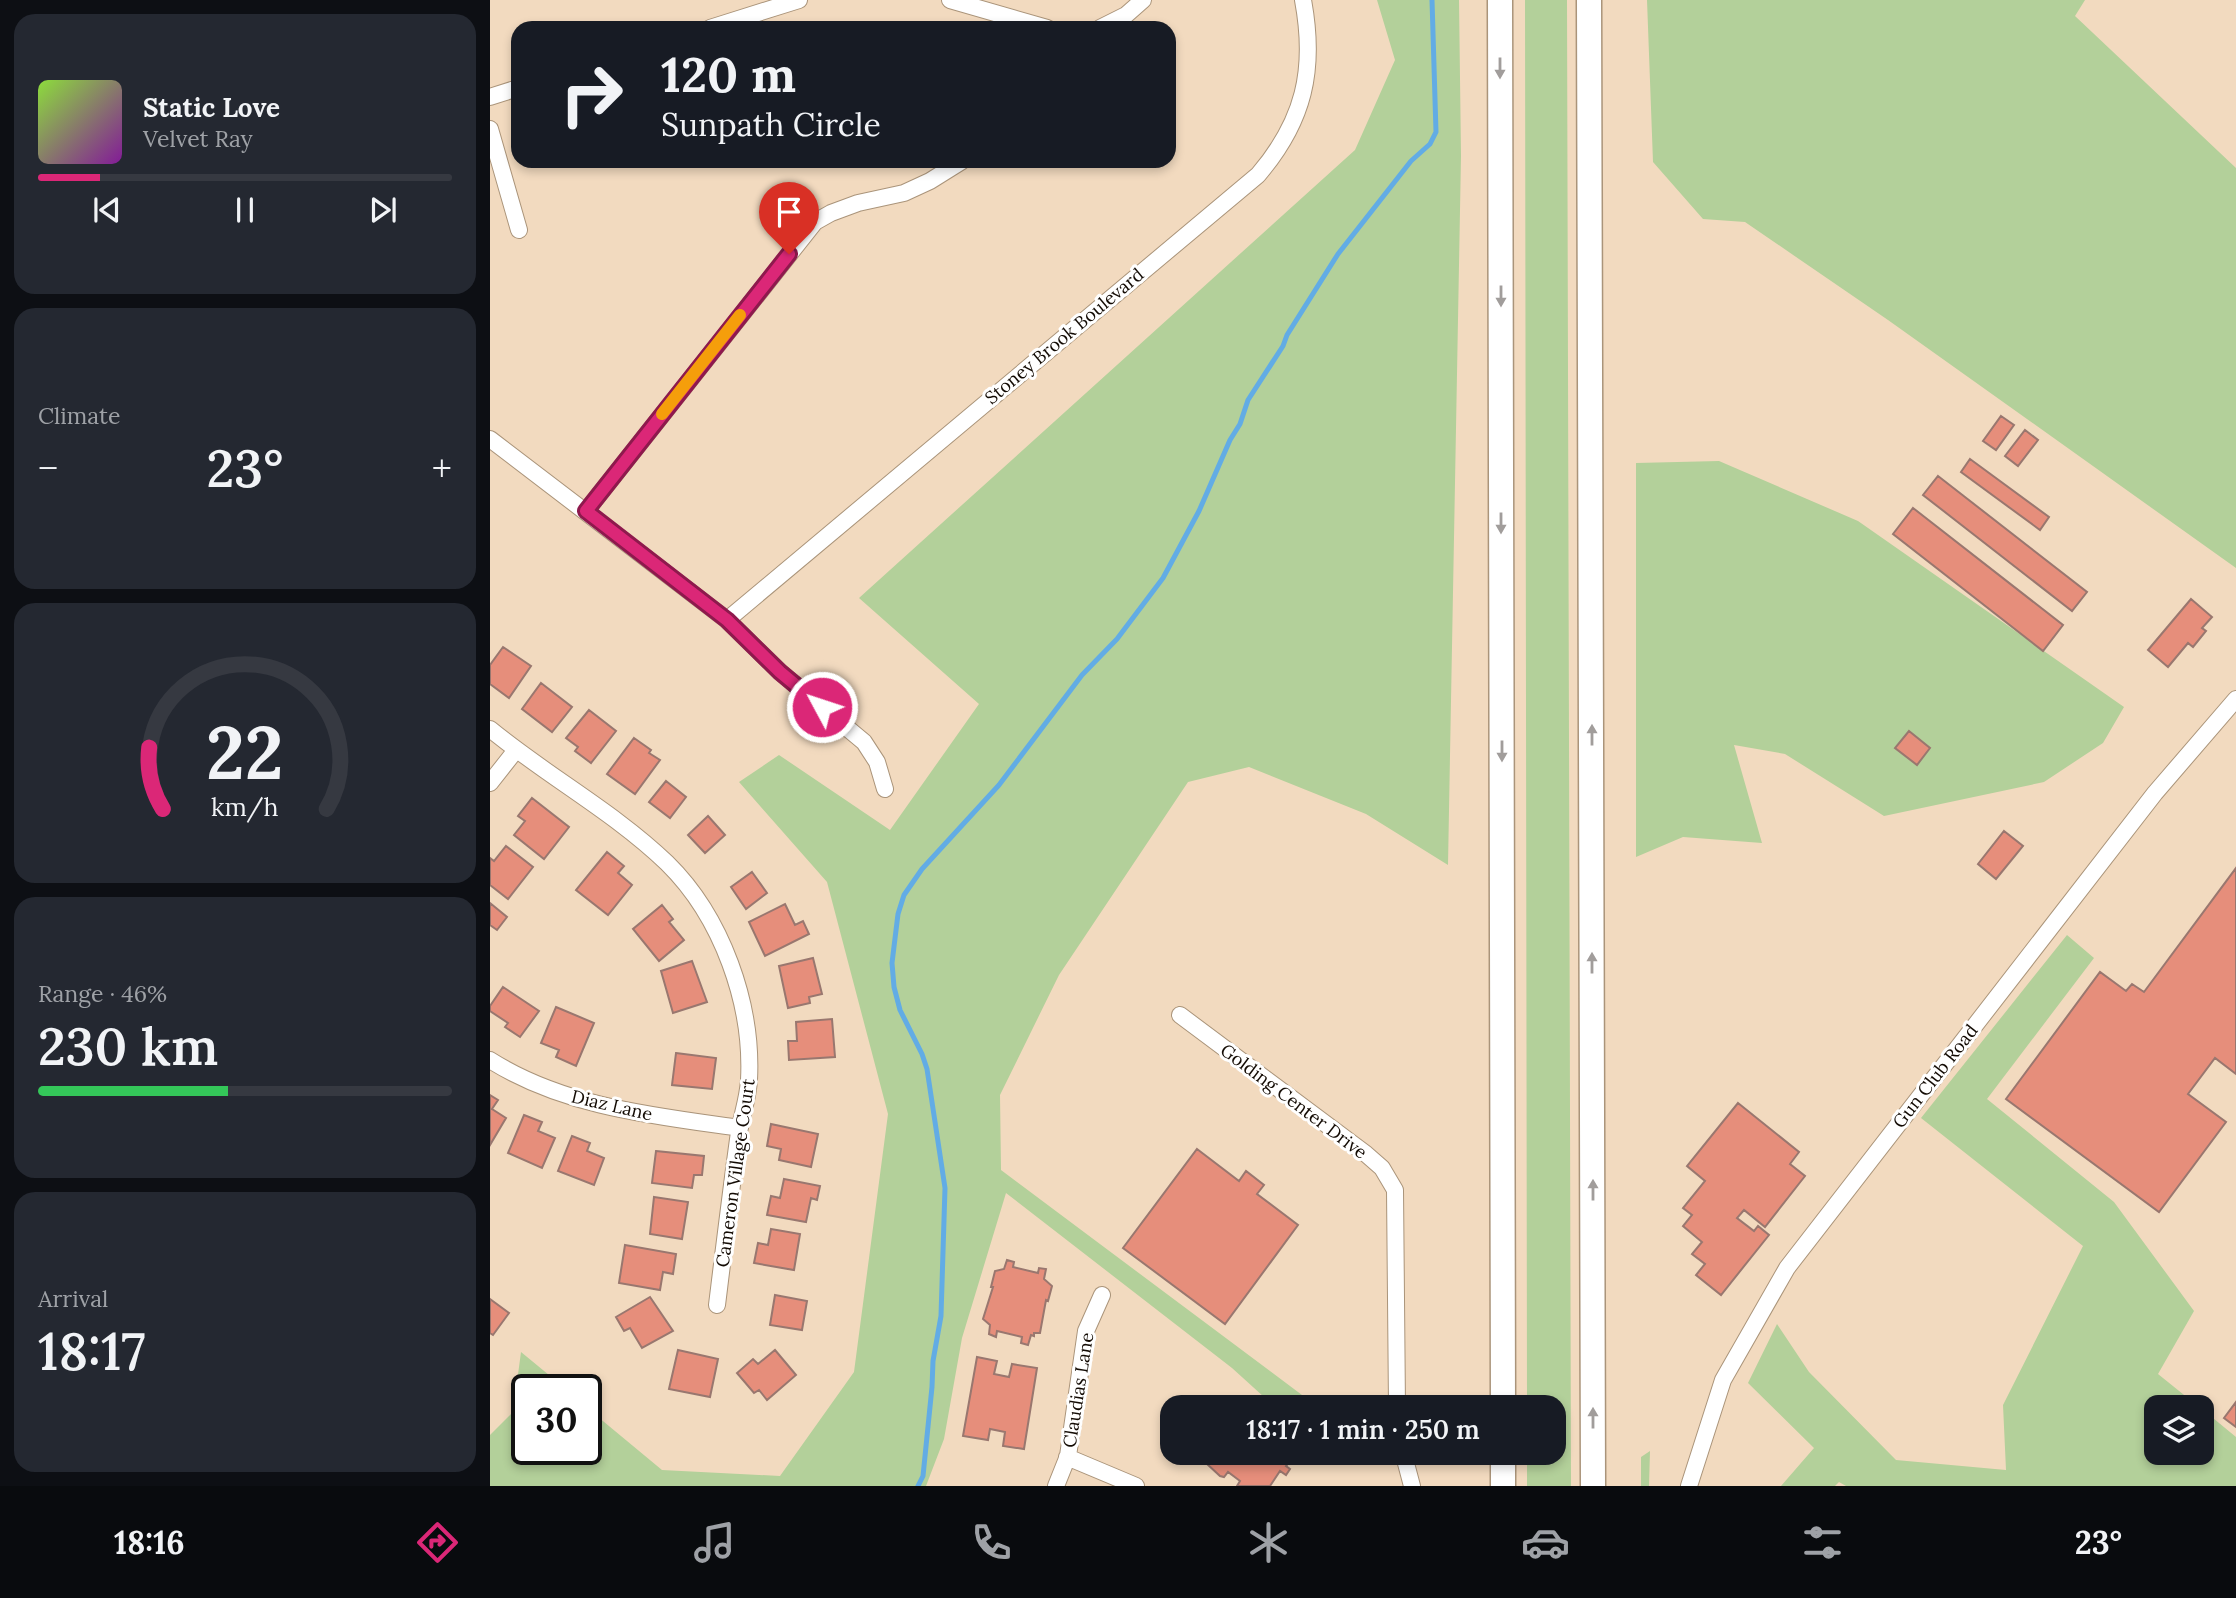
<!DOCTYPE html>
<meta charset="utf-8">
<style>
:root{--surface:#171b24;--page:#242831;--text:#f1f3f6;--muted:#9ea1a6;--line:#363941;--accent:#db2777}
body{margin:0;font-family:Lora,serif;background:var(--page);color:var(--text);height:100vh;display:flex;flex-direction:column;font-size:26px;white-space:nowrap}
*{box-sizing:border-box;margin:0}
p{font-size:23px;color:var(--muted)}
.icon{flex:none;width:38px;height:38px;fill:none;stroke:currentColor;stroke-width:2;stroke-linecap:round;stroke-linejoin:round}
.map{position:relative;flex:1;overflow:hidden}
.details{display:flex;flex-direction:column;gap:14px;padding:14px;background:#0d0f14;width:490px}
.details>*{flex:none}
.banner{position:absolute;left:21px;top:21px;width:665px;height:147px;border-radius:21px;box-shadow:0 4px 10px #0003;background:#171b24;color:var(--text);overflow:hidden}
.tools{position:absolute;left:1654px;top:1395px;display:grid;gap:14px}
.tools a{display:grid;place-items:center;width:70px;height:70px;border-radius:14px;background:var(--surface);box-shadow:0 4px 10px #0003;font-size:35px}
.speed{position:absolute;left:21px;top:1374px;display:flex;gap:14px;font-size:35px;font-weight:700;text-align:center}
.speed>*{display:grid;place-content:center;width:91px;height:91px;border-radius:50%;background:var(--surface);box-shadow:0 4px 10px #0003;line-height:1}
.speed .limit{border:4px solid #111;border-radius:10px;background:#fff;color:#111}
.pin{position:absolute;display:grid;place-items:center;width:60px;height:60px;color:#fff;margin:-72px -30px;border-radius:50% 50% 50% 0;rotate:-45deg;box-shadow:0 0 7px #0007}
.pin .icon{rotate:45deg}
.me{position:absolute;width:77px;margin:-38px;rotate:310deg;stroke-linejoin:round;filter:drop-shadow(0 0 5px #0008)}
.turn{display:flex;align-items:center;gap:24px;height:147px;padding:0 35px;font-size:32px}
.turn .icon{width:91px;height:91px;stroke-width:2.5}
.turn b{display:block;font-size:49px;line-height:60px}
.big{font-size:52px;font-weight:600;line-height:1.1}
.details .tile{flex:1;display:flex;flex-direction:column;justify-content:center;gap:10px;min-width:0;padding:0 24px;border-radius:21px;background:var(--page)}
.details .dial{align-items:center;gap:0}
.dial svg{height:182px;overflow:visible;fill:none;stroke:var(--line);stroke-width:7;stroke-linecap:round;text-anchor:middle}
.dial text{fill:var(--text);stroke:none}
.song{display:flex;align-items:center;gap:21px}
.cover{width:84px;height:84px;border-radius:10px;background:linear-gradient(135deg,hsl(90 70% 55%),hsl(290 70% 35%))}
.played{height:7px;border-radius:4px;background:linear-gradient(90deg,var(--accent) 15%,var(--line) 15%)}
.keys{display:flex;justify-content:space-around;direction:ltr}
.heat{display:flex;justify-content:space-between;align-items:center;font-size:38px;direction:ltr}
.charge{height:10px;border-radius:5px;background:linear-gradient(90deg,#34c759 46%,var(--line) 0)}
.trip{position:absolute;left:670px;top:1395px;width:406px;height:70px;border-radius:21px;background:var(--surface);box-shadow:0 4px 10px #0003;font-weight:600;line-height:70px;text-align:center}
.tabs{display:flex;height:112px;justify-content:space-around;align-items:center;background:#090b0e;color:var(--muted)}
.tabs .icon{width:49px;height:49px}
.tabs .active{color:var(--accent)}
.tabs b{font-size:32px;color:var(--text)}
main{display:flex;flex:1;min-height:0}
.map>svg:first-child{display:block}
.green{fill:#b3d09a}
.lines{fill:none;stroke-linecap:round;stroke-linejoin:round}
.stream{stroke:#62ace5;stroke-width:5}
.building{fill:#e68e7b;stroke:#99776f;stroke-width:2}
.minor-casing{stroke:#aa947a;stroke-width:18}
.highway-casing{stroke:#aa947a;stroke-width:27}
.minor{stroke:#fff;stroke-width:16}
.highway{stroke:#fff;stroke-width:24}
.oneway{fill:#a19d9b}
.route-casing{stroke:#8e194d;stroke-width:18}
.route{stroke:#db2777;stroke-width:12}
.slow{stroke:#f59e0b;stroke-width:12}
.labels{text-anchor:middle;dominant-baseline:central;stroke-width:6;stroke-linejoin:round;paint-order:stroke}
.street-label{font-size:18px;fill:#130b04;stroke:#fff}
</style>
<main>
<section class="details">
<div class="tile">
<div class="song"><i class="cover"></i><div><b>Static Love</b><p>Velvet Ray</p></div></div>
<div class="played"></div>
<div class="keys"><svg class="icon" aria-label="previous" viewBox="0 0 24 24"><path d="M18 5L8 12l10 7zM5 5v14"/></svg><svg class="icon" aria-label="pause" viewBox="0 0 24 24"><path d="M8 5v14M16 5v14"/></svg><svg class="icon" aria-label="next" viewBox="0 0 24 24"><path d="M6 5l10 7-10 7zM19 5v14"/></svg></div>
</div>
<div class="tile"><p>Climate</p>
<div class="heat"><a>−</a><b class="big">23°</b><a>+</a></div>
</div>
<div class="tile dial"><svg viewBox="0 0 100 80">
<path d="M14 69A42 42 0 1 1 86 69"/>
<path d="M14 69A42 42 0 0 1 8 42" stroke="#db2777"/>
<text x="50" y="56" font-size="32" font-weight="700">22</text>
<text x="50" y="72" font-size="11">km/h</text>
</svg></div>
<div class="tile"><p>Range · 46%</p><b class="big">230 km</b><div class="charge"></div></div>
<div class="tile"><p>Arrival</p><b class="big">18:17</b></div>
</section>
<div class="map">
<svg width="1746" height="1486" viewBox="0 0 1746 1486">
<rect width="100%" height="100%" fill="#f2dabf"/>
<!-- green -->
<path class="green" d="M 887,0 L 969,0 L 971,156 L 958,865 L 876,814 L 759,767 L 698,782 L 569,975 L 510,1095 L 511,1170 L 828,1407 L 785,1407 L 742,1368 L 516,1193 L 472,1338 L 454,1439 L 436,1486 L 0,1486 L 0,1435 L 23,1412 L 31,1352 L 76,1389 L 37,1390 L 37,1449 L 96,1449 L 96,1407 L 172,1470 L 290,1476 L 364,1372 L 398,1114 L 337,882 L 249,782 L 289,755 L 400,830 L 489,704 L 369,598 L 865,150 L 905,60 Z
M 1035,0 L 1077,0 L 1081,1486 L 1037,1486 L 1037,1453 L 1064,1452 L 1064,1407 L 1037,1407 Z
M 1157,0 L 1595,0 L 1585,16 L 1746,168 L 1746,568 L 1398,320 L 1255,222 L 1213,219 L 1163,162 Z
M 1229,461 L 1368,521 L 1634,707 L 1613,743 L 1554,782 L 1394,816 L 1295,754 L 1244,745 L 1272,843 L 1193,837 L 1146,857 L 1146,463 Z
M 1577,935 L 1604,958 L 1497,1099 L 1624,1202 L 1704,1311 L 1668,1374 L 1709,1407 L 1666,1407 L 1666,1452 L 1712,1452 L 1712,1409 L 1746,1437 L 1746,1486 L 1356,1486 L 1349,1482 L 1345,1486 L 1291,1486 L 1324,1448 L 1258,1383 L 1287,1324 L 1319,1372 L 1406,1460 L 1516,1470 L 1513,1405 L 1593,1246 L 1431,1118 Z
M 1160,1451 L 1159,1486 L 1151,1486 L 1151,1457 Z"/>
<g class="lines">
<!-- stream -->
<path class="stream" d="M 428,1486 L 433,1476 L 442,1387 L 443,1361 L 451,1316 L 455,1188 L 437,1069 L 432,1054 L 410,1010 L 404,987 L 402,963 L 408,914 L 414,895 L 432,869 L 509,785 L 592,675 L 627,639 L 673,578 L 709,511 L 740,440 L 750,424 L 758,400 L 793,346 L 797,335 L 848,254 L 921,161 L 940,144 L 946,132 L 942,0"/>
</g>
<!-- building -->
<path class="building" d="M 1511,416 L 1524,425 L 1506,450 L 1493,441 Z
M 1535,430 L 1548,440 L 1528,466 L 1515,456 Z
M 1480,459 L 1559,517 L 1550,530 L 1471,472 Z
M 1448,476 L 1597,592 L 1582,611 L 1433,495 Z
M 1423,508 L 1573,625 L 1553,651 L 1403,534 Z
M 1701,599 L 1722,617 L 1712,628 L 1716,631 L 1703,647 L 1698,643 L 1678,667 L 1658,650 Z
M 13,647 L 41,666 L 19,698 L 0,684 L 0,665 Z
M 51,683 L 82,707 L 62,732 L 32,709 Z
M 99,710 L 126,731 L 101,763 L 85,751 L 88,747 L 76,738 Z
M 1419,731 L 1440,748 L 1427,765 L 1405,748 Z
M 144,738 L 161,750 L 159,753 L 170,760 L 145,794 L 117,774 Z
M 176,781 L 196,797 L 180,818 L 159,802 Z
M 42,798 L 79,827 L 54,859 L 24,835 L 35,821 L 28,816 Z
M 218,816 L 235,835 L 215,853 L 198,835 Z
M 1514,831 L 1533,846 L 1506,879 L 1488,864 Z
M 16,846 L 43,867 L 18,899 L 0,885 L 0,858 L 4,861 Z
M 117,852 L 134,866 L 128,873 L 142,885 L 118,915 L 86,890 Z
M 1746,868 L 1746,1074 L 1725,1058 L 1698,1094 L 1736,1122 L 1669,1212 L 1516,1099 L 1610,972 L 1636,991 L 1642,984 L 1654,992 Z
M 262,872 L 277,893 L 256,909 L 241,887 Z
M 0,903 L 17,917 L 7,930 L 0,925 Z
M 295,904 L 305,925 L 313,921 L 319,934 L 275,956 L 259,922 Z
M 172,905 L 183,919 L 179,922 L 194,940 L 169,961 L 143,929 Z
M 323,958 L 332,994 L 319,997 L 320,1003 L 298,1008 L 289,966 Z
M 202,961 L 217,1002 L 183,1013 L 171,971 Z
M 13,987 L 49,1011 L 30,1037 L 15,1027 L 18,1023 L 0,1011 L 0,1006 Z
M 66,1007 L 104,1023 L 86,1066 L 66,1057 L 69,1050 L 51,1043 Z
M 342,1019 L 345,1057 L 299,1060 L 298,1041 L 307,1041 L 306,1022 Z
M 186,1053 L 226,1058 L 222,1089 L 182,1085 Z
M 0,1095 L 8,1100 L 2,1109 L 16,1118 L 0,1145 Z
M 1248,1103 L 1309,1152 L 1300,1164 L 1315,1176 L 1275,1227 L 1254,1210 L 1247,1218 L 1264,1231 L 1268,1226 L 1279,1235 L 1231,1295 L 1206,1275 L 1215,1264 L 1202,1254 L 1212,1242 L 1193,1226 L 1202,1215 L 1193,1208 L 1215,1181 L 1197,1166 Z
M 34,1115 L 52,1122 L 48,1131 L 65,1138 L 52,1168 L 18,1153 Z
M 281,1124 L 328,1134 L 321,1167 L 289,1160 L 291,1149 L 277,1146 Z
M 82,1136 L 100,1143 L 97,1151 L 114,1158 L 104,1185 L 68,1171 Z
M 707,1149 L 749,1181 L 756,1171 L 774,1185 L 767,1194 L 808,1225 L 735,1324 L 633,1248 Z
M 166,1151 L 214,1156 L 212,1175 L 204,1175 L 202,1188 L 162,1183 Z
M 294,1179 L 330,1186 L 327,1200 L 321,1198 L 316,1222 L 277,1215 L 281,1196 L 290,1198 Z
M 164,1197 L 198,1202 L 192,1239 L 160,1234 Z
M 281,1229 L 310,1234 L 304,1270 L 264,1263 L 268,1243 L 278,1245 Z
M 135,1245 L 186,1254 L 183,1274 L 173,1272 L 170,1290 L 129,1283 Z
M 517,1260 L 524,1262 L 523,1267 L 548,1273 L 549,1268 L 556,1269 L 554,1279 L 562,1286 L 558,1301 L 556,1300 L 550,1333 L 544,1333 L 544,1336 L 541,1335 L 538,1345 L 531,1343 L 532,1337 L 507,1331 L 506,1337 L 499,1334 L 500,1325 L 493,1319 L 503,1287 L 501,1287 L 505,1271 L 514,1269 Z
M 285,1295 L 317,1301 L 312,1330 L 280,1325 Z
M 160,1297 L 183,1331 L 152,1348 L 140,1328 L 134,1331 L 126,1317 Z
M 0,1299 L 19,1313 L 3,1335 L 0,1333 Z
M 188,1350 L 228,1359 L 220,1397 L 179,1389 Z
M 285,1350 L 306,1375 L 277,1400 L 269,1390 L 264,1393 L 247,1373 L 263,1359 L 268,1364 Z
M 487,1357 L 507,1361 L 504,1374 L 519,1377 L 522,1364 L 547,1368 L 534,1449 L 513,1446 L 515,1432 L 500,1429 L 498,1440 L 473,1436 Z
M 1746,1402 L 1746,1427 L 1734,1418 Z
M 721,1452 L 801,1452 L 802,1453 L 798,1458 L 801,1460 L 796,1466 L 800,1469 L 796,1475 L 790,1471 L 780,1486 L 747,1486 L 750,1481 L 738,1472 L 734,1477 L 730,1476 L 716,1463 Z"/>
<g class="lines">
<defs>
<path id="minor" d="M 460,0 L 557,28
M 220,28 L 309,0
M 610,28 L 636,15 L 653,0
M 0,97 L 28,88
M 0,129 L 29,230
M 0,439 L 237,620 L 290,672 L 374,742 L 387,762 L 395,789
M 96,511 L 325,222 L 341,213 L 368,203 L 414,193 L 440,181 L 472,161
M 237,620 L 768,175 C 814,121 826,70 813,0
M 0,729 C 57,776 124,812 177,863 C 232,917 263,1004 259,1080 C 258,1098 252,1115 249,1132 C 241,1190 234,1248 227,1305
M 0,783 L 26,750
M 690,1015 L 876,1154 L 892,1168 L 905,1190 L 907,1407
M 0,1060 C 74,1107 165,1116 250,1128
M 913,1452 L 922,1486
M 577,1457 L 646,1486
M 566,1486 L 578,1456 L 596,1331 L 612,1295
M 1199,1486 L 1233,1380 L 1297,1268 L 1665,793 L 1746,699"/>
<path id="highway" d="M 1010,0 L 1013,1407
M 1099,0 L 1103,1486
M 1013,1452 L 1013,1486"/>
</defs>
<!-- minor casing -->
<use href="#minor" class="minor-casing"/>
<!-- highway casing -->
<use href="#highway" class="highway-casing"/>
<!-- minor -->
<use href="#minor" class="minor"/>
<!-- highway -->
<use href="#highway" class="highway"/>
</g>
<!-- one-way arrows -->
<defs><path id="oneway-solid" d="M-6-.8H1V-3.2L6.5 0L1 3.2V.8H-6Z" transform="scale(1.75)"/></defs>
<g class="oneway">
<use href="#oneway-solid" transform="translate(1010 68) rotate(90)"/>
<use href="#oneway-solid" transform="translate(1011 296) rotate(90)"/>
<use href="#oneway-solid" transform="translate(1011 523) rotate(90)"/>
<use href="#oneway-solid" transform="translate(1102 735) rotate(-90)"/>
<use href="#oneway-solid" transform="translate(1012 751) rotate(90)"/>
<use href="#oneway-solid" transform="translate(1102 963) rotate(-90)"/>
<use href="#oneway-solid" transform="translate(1103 1190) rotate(-90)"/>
<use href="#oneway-solid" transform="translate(1103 1418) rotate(-90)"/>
</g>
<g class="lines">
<defs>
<path id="route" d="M 299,254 L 96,511 L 237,620 L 290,672 L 332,707"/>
</defs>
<!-- route casing -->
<use href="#route" class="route-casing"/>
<!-- route -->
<use href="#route" class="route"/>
<!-- slow -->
<path class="slow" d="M 172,414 L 250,315"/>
</g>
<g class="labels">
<!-- street labels -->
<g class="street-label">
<text transform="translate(574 336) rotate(-40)">Stoney Brook Boulevard</text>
<text transform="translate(1445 1076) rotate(-52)">Gun Club Road</text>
<text transform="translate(804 1101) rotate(37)">Golding Center Drive</text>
<text transform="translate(122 1105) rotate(13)">Diaz Lane</text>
<text transform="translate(245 1173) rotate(-82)">Cameron Village Court</text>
<text transform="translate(588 1390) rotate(-81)">Claudias Lane</text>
</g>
</g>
</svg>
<div class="tools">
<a><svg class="icon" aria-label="layers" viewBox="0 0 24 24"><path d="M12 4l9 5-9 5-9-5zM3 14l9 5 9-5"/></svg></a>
</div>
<div class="speed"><div class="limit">30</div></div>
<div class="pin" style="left:299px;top:254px;background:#d93025"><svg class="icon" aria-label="arrive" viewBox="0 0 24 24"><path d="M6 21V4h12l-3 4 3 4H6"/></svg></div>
<svg class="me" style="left:332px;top:707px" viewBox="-20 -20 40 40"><circle r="17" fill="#db2777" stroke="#fff" stroke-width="3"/><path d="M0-11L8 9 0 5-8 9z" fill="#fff"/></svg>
<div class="trip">18:17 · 1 min · 250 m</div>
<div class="banner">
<div class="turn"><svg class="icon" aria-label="right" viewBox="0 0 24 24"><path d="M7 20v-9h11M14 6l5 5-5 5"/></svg><div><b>120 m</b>Sunpath Circle</div></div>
</div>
</div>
</main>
<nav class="tabs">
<b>18:16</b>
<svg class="icon active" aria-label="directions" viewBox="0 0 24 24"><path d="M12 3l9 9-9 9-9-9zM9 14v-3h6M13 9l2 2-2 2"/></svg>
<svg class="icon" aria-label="music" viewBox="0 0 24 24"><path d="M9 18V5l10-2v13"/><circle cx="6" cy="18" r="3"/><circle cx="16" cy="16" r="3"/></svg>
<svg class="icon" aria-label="phone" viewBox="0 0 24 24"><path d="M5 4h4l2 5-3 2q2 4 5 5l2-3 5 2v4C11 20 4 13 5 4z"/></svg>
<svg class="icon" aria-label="climate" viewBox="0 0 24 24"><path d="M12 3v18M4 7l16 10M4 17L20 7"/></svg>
<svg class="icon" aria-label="car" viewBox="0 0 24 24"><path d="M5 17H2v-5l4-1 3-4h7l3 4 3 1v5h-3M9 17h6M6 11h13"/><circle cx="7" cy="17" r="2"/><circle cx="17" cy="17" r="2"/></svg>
<svg class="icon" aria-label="filters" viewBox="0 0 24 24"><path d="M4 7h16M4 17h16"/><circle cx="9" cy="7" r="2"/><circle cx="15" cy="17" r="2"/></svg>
<b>23°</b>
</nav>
